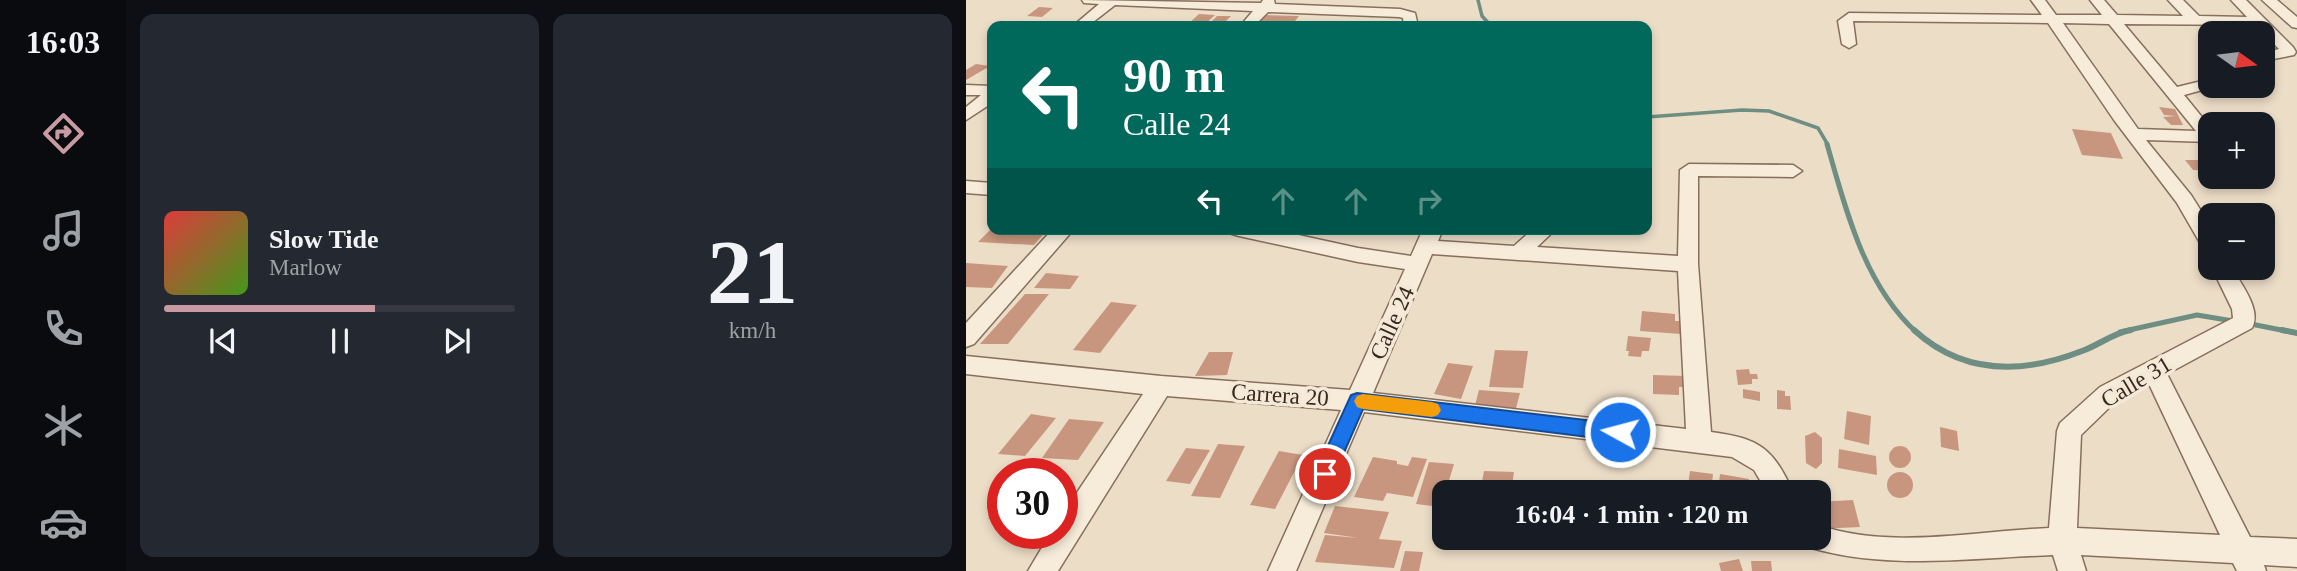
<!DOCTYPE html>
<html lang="es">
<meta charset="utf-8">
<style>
:root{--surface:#171b24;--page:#242831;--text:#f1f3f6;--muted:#9ea1a6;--line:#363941;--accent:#c79ba1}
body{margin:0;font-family:"Times New Roman",serif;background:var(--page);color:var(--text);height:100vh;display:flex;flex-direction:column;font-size:26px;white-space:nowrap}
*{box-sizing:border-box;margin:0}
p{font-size:23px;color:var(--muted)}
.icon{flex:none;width:38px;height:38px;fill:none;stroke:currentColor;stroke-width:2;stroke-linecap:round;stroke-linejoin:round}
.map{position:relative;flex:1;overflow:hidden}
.side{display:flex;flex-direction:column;gap:14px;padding:14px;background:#0d0f14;width:840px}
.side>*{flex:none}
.hud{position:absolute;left:21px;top:21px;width:665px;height:214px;border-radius:14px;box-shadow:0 4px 10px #0003;background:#00695c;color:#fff;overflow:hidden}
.needle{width:46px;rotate:104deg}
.fabs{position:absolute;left:1232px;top:21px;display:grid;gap:14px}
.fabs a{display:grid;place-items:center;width:77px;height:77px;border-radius:14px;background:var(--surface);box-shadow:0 4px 10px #0003;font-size:35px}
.speed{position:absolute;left:21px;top:458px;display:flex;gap:14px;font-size:35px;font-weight:700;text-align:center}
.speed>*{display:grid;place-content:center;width:91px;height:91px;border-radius:50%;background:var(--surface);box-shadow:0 4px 10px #0003;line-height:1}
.speed .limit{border:10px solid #d22;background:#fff;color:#111}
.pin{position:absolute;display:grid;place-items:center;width:60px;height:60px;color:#fff;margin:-30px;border:4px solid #fff;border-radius:50%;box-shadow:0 2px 7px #0007}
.me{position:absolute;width:77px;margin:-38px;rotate:277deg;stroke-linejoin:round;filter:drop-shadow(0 0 5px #0008)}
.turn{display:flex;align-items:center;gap:24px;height:147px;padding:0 21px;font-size:32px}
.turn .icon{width:91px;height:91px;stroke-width:2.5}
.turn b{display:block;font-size:49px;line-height:60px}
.lanes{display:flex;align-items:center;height:66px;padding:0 21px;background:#0003;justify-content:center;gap:35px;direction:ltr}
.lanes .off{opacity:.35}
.side .card{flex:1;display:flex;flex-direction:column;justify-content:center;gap:10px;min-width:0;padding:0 24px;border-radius:14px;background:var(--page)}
.side .dial{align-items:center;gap:0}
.dial b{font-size:91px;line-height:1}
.song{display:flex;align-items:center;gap:21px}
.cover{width:84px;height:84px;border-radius:10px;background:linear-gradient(135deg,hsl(0 70% 55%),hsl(100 70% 35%))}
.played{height:7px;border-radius:4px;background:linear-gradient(90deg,var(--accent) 60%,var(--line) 60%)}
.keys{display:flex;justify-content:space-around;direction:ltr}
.side .tiles{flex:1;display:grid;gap:14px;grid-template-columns:repeat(2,1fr)}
.trip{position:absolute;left:466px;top:480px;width:399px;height:70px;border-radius:14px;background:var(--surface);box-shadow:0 4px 10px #0003;font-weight:700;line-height:70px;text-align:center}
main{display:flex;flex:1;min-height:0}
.tabs{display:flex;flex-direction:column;width:126px;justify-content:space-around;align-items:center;background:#090b0e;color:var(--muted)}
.tabs .icon{width:49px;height:49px}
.tabs .on{color:var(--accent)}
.tabs b{font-size:32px;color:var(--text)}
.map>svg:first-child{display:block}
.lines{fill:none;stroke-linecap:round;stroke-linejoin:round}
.stream-far2{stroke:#6f8e83;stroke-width:3.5}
.stream-far1{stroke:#6f8e83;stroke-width:5}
.stream{stroke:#6f8e83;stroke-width:6}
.building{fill:#c8967e}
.minor-casing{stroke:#876f5d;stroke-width:3}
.minor{fill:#f7ecda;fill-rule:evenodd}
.route{fill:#1a73e8;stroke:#114b97;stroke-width:2}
.slow{fill:#f59e0b}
.labels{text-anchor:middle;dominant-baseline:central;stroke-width:7;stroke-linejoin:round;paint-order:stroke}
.street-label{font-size:23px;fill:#382920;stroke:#f4e8d6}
</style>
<main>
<nav class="tabs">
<b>16:03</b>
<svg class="icon on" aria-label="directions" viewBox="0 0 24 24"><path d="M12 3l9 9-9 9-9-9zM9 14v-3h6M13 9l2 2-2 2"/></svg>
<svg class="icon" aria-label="music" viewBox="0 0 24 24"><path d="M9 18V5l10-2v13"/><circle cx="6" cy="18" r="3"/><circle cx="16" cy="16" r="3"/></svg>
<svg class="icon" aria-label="phone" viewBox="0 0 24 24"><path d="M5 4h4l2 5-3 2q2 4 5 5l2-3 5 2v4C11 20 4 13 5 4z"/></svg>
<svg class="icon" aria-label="climate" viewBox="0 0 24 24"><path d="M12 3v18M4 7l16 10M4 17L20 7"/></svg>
<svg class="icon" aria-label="car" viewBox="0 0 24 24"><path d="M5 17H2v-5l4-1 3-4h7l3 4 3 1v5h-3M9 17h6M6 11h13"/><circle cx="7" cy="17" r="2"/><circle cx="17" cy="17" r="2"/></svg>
</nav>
<section class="side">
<div class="tiles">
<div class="card">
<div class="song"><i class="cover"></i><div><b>Slow Tide</b><p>Marlow</p></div></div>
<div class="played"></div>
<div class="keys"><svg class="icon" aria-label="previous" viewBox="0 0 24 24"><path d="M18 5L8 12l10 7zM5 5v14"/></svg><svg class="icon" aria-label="pause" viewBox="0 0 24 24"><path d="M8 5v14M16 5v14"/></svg><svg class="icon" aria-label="next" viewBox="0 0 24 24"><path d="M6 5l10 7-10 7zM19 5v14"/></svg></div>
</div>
<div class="card dial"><b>21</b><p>km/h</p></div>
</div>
</section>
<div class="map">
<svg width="1331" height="571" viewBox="0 0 1331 571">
<rect width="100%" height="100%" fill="#ecddc7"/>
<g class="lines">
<!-- stream-far2 -->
<path class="stream-far2" d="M 512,0 L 516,16 L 525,26
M 681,117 L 776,110 L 803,111 L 852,128 L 862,145"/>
<!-- stream-far1 -->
<path class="stream-far1" d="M 861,144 C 880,210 898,284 950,332
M 1280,323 L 1325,332
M 1154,332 L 1231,315 L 1267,321"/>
<!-- stream -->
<path class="stream" d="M 948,330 C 997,375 1057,374 1116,351 C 1133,345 1147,333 1165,330
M 1316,330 L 1331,333"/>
</g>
<!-- building -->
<path class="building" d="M 73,7 L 87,8 L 76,17 L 61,16 Z
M 233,14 L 249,15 L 237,26 L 220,26 Z
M 297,15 L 333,16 L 326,25 L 290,24 Z
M 251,16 L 265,16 L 255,26 L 241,26 Z
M 10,64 L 24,66 L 0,80 L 0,70 Z
M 1193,107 L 1209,109 L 1217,125 L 1205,125 L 1197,117 L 1210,116 L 1198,115 Z
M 1106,129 L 1145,133 L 1157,159 L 1116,155 Z
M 1219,160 L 1239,160 L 1244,171 L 1227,170 Z
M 25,229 L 82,229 L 68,245 L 12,242 Z
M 0,263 L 42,266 L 26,288 L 0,287 Z
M 80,273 L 113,276 L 104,289 L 68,288 Z
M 59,294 L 83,294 L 42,344 L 14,344 Z
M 145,302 L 171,305 L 134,353 L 107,350 Z
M 676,311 L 709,314 L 709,321 L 715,321 L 715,334 L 674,331 Z
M 662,336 L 685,338 L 683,351 L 676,351 L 675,357 L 662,356 L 663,351 L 660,351 Z
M 529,350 L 562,351 L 557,388 L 523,387 Z
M 243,352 L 267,352 L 261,375 L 229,376 Z
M 482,363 L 507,366 L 495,399 L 468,394 Z
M 783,369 L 784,374 L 791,374 L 792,379 L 786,379 L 786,384 L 772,385 L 770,370 Z
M 687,375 L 721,376 L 721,387 L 713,387 L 713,395 L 687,394 Z
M 777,389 L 794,392 L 794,401 L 777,398 Z
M 513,390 L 554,393 L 548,416 L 507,413 Z
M 811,390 L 819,391 L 819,396 L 824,396 L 825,410 L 811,409 Z
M 881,411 L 905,416 L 903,445 L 878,439 Z
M 65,414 L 90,418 L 59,456 L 32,454 Z
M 103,419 L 138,422 L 112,460 L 76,458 Z
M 974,427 L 991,431 L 993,451 L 975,447 Z
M 849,432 L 856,438 L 856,463 L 850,469 L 840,463 L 839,436 Z
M 252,444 L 279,446 L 254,498 L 225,496 Z
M923 457a11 11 0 1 1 22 0a11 11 0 1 1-22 0Z
M 220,448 L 244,450 L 224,484 L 200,481 Z
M 873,449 L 910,456 L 911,475 L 872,468 Z
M 313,451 L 337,455 L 309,509 L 284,505 Z
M 407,457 L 431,461 L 431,464 L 442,466 L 446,457 L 461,459 L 447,497 L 421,493 L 417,501 L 388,497 Z
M 463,462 L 488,464 L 475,507 L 450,504 Z
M 518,471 L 548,472 L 545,492 L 514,492 Z
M 724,471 L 747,474 L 745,492 L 721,492 Z
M921 485a13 13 0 1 1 26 0a13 13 0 1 1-26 0Z
M 754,474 L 783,479 L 782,492 L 752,492 Z
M 37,498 L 37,520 L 22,519 Z
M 887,500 L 894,527 L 852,529 L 852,502 Z
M 369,506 L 423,512 L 413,539 L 436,541 L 428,568 L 349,562 L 359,535 L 393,538 L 358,533 Z
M 439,551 L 457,552 L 453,571 L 434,571 Z
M 773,559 L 777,571 L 755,571 L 753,563 Z
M 785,561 L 805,561 L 806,571 L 786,571 Z"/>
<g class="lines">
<defs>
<path id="minor" d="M 116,0 L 295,3 L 297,0 L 308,0 L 309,4 L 434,9 L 449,13 L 452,26 L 438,26 L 437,18 L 433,17 L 302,12 L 288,26 L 274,26 L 287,11 L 149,5 L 122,26 L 107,26 L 133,4 L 118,3 Z
M 1065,0 L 1079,0 L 1090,15 L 1136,15 L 1124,0 L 1138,0 L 1151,15 L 1217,16 L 1202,0 L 1217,0 L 1233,16 L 1281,17 L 1265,0 L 1280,0 L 1327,47 L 1330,52 L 1328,55 L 1297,61 L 1297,53 L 1313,49 L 1289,25 L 1158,24 L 1211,87 L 1244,79 L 1244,86 L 1251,86 L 1218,95 L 1244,127 L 1244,142 L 1180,140 L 1225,195 L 1244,225 L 1244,250 L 1237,248 L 1211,203 L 1148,120 L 1082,23 L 887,21 L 890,44 L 883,48 L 876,44 L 872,21 L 883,13 L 1076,15 ZM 1097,23 L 1143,24 L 1230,131 L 1172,129 Z
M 1296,0 L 1311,0 L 1331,17 L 1331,28 L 1326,27 Z
M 0,85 L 26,86 L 26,103 L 0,120 L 0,107 L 15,95 L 0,95 Z
M 723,164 L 827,165 L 836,171 L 827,177 L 732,176 L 732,264 L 745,432 C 793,438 807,448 827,492 L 801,492 L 788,470 L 766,457 L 398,412 L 330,571 L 302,571 L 375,410 L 201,396 L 92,571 L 62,571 L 84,534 L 96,534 L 96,515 L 177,394 L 0,374 L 0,356 L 195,376 L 384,390 L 439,269 L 392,262 L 273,236 L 266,234 L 263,229 L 305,229 L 392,248 L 445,256 L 457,229 L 477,229 L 472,241 L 548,246 L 567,229 L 590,229 L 571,247 L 712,256 L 714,170 ZM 466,254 L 712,271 L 720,429 L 407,393 Z
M 0,181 L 26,183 L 26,195 L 0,193 Z
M 87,229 L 108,229 L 8,344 L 0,347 L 0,323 Z
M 1246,268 L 1266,268 C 1275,284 1296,310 1286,328 L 1201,374 L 1284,537 L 1331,539 L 1331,567 L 1298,565 L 1300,571 L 1271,571 L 1267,563 L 1115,555 L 1120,571 L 1092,571 L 1087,555 C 1004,558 918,571 839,546 L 835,537 L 852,537 L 852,525 C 925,550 1008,531 1083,528 L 1091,431 L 1094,423 L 1134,387 L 1267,318 L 1266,309 ZM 1183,384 L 1254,535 L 1111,528 L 1115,435 L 1150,401 Z"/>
</defs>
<!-- minor casing -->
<use href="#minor" class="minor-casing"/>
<!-- minor -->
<use href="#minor" class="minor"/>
</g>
<!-- route -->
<path class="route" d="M 391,393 L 654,424 L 661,427 L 664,432 L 661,438 L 654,441 L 397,409 L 366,480 L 359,483 L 352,480 L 349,474 L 385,395 Z"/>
<!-- slow -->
<path class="slow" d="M 397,394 L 466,402 L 472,404 L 475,410 L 472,415 L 466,417 L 397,409 L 391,407 L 388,401 L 391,396 Z"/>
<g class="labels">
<!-- street labels -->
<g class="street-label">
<text transform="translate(426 323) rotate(-66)">Calle 24</text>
<text transform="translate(1170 382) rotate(-31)">Calle 31</text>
<text transform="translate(314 395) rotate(4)">Carrera 20</text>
</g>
</g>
</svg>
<div class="fabs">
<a><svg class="needle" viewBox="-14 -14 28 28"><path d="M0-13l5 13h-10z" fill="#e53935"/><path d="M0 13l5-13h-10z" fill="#9ea1a6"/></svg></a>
<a>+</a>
<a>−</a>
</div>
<div class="speed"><div class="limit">30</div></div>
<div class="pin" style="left:359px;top:474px;background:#d93025"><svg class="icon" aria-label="arrive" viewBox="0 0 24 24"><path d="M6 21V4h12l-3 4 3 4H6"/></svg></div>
<svg class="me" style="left:654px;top:432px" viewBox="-20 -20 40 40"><circle r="17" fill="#1a73e8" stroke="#fff" stroke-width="3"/><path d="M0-11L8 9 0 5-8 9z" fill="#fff"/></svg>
<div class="trip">16:04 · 1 min · 120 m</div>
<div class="hud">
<div class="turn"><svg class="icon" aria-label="left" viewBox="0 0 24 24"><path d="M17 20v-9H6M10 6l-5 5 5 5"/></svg><div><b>90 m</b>Calle 24</div></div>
<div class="lanes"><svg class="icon" aria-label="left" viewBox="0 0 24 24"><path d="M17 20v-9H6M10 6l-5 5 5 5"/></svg><svg class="icon off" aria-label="ahead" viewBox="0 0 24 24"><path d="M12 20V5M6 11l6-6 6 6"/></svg><svg class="icon off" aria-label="ahead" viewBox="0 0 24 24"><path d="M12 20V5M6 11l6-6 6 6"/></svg><svg class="icon off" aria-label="right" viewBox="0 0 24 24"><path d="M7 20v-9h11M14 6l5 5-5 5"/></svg></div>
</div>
</div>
</main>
